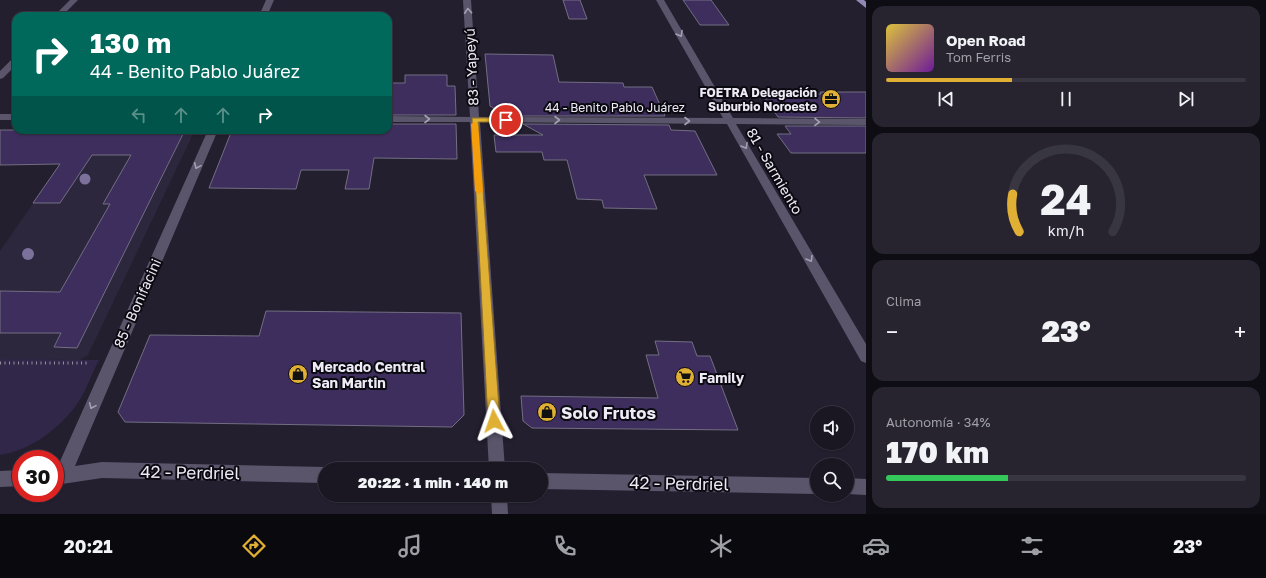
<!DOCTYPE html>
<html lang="es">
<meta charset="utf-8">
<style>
:root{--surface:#1a1723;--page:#272430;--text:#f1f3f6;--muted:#9f9fa6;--line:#383641;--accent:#e0b034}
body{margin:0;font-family:"Golos Text",sans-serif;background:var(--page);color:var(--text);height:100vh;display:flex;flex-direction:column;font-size:15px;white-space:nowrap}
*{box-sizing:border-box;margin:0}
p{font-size:13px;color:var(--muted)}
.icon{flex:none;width:22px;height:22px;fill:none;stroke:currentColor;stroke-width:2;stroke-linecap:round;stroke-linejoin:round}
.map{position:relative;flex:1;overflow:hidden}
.drawer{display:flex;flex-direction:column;gap:6px;padding:6px;background:#0e0d13;width:400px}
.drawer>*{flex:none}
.hud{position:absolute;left:12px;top:12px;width:380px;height:122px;border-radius:12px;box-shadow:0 1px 3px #0004,0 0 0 1px var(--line);background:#00695c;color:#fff;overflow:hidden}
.tools{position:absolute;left:810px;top:406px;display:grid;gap:8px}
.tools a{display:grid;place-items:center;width:44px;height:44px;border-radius:50%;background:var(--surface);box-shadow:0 1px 3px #0004,0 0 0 1px var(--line);font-size:20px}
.speed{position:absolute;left:12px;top:450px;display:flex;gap:8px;font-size:20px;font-weight:700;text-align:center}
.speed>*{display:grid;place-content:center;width:52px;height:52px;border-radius:50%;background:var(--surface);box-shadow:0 1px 3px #0004,0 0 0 1px var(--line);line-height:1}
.speed .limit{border:6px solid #d22;background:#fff;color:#111}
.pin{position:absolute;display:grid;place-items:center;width:34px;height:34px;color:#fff;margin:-17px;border:2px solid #fff;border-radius:50%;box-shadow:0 1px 4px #0007}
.me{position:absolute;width:44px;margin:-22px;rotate:356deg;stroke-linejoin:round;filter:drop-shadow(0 0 3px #0008)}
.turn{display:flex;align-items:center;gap:14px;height:84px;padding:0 12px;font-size:18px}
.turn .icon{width:52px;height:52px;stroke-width:2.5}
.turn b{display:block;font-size:28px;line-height:34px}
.lanes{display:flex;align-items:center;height:38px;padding:0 12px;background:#0003;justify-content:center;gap:20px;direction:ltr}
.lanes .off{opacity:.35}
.big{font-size:30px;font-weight:800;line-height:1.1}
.drawer .card{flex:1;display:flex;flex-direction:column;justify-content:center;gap:6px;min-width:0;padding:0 14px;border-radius:12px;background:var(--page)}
.drawer .dial{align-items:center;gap:0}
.dial svg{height:104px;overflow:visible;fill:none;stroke:var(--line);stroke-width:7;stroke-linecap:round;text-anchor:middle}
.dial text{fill:var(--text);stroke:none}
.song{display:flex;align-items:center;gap:12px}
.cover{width:48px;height:48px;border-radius:6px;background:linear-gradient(135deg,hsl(50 70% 55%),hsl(280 70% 35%))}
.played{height:4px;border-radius:2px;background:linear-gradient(90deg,var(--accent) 35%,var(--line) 35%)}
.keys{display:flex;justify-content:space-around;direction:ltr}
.heat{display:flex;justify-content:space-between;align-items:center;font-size:22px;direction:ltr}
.charge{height:6px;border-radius:3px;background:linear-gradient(90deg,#34c759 34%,var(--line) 0)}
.trip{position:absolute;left:318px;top:462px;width:230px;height:40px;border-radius:20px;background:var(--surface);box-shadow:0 1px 3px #0004,0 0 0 1px var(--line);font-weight:800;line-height:40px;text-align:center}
.tab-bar{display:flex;height:64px;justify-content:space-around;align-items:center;background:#0a090e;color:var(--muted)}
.tab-bar .icon{width:28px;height:28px}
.tab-bar .selected{color:var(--accent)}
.tab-bar b{font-size:18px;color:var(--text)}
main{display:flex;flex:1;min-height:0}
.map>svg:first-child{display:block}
.built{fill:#2d273e}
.green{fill:#312749}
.building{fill:#3d2e5e;stroke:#736e82}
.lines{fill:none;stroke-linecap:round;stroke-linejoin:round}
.path{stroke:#928e9c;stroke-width:3;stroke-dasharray:1 3.5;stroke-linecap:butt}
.minor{fill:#5b556c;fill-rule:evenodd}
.major{fill:#9488b7;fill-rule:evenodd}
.tree{fill:#7c719b}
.oneway{stroke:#a4a0b2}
.route{fill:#e0b034;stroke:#927222}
.slow{fill:#f59e0b}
.labels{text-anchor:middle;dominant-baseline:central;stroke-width:4;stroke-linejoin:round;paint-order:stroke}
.far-poi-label{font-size:12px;font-weight:bold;fill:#eeebf7;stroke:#0c0a11;text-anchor:end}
.far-street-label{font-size:12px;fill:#eeebf7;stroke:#0c0a11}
.street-label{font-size:14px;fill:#eeebf7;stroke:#0c0a11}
.poi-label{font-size:14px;font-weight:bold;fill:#eeebf7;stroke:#0c0a11;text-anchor:start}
.near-poi-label{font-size:17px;font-weight:bold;fill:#eeebf7;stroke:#0c0a11;text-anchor:start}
.near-street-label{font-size:17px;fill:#eeebf7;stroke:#0c0a11}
</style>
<main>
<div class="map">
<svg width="866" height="514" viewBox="0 0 866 514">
<rect width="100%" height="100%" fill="#231f2f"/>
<!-- built -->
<path class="built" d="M 84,130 L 189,130 L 193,134 L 88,355 L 80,360 L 0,359 L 0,251 Z"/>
<!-- green -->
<path class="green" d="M 0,359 L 99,360 C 91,375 85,394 75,407 C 57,430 29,451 0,455 Z"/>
<!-- building -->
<path class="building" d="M 563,0 L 580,0 L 587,19 L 569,19 Z
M 683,0 L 711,0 L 729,25 L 700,25 Z
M 485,54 L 553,55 L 559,82 L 623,83 L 624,87 L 652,87 L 665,116 L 508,116 L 490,106 Z
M 405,75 L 447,75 L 447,86 L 455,86 L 456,115 L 388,115 L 388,83 L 405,83 Z
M 820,92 L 866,92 L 866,118 L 778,117 L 762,94 L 821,94 Z
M 388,124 L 456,124 L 457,159 L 374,158 L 369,189 L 345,189 L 349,170 L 301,170 L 296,189 L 209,188 L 232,130 L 388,130 Z
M 523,124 L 669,125 L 671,130 L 695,131 L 717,175 L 644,175 L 657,209 L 604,208 L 602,200 L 577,199 L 567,160 L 544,160 L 542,152 L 496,152 L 494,135 L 543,135 Z
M 785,126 L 866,126 L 866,153 L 791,153 L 777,134 L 791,134 Z
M 0,130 L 185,130 L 77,348 L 54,347 L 61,333 L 0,333 L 0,291 L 60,292 L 110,204 L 103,204 L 131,155 L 92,155 L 60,203 L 33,203 L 60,164 L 0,165 Z
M 266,311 L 461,313 L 464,415 L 452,427 L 125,422 L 118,412 L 150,335 L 259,336 Z
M 655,341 L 692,342 L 697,356 L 710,356 L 738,430 L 532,428 L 523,421 L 521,396 L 658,398 L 646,355 L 659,355 Z"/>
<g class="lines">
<!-- path -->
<path class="path" d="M 0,363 L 90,363"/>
<!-- minor -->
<path class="minor" d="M 70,0 L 78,0 L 62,16 L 54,16 Z
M 266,0 L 274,0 L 267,16 L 259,16 Z
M 463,0 L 471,0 L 479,117 L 723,118 L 656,0 L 664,0 L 733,118 L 866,119 L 866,125 L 736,124 L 866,344 L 866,363 L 861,361 L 727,124 L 480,122 L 505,469 L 489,469 L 470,122 L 388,122 L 388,116 L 470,117 Z
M 13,58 L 16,58 L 16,65 L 3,78 L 0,79 L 0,71 Z
M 0,114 L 16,114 L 16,120 L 0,120 Z
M 208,130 L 218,130 L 75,466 L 102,462 L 325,467 L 330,469 L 325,469 L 325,483 L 102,478 L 62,484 L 55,483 L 55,469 L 57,468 Z
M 21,470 L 21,486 L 0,487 L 0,471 Z
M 541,473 L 817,478 L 817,494 L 541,489 Z
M 847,478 L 866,479 L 866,495 L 847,494 Z
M 491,495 L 507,495 L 508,514 L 492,514 Z"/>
<!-- major -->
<path class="major" d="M 856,0 L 864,0 L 866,2 L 866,8 Z"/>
</g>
<!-- trees -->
<g class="tree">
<circle cx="85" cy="179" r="5.5"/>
<circle cx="28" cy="254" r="6"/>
</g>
<!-- one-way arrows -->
<defs><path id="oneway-chevron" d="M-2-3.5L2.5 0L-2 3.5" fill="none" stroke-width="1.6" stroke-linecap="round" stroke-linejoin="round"/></defs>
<g class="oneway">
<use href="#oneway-chevron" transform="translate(468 11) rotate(-93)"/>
<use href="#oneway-chevron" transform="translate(680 34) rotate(60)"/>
<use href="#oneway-chevron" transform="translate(427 119)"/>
<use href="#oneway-chevron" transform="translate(557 120)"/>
<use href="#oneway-chevron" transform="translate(687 121)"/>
<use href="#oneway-chevron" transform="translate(817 122) rotate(1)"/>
<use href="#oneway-chevron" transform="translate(745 146) rotate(60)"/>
<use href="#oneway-chevron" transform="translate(197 166) rotate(114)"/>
<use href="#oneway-chevron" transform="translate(810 259) rotate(60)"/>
<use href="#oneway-chevron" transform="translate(92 406) rotate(114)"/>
</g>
<!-- route -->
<path class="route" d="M 472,118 L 506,118 L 510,120 L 506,122 L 478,122 L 500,421 L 498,425 L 494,427 L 490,425 L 488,421 Z"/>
<!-- slow -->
<path class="slow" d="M 475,122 L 478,124 L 483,191 L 479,194 L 475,191 L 471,124 Z"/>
<!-- icons -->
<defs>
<symbol id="office-disc" viewBox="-11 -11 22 22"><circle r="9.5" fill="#e0b034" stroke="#0c0a11"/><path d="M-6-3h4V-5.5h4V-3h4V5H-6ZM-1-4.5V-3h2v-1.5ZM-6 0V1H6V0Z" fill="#111"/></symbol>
<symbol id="shop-disc" viewBox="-11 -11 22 22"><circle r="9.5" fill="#e0b034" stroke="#0c0a11"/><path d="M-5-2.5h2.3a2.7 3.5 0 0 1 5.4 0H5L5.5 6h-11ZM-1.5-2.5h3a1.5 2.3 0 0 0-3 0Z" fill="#111"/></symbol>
<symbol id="supermarket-disc" viewBox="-11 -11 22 22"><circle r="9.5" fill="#e0b034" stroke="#0c0a11"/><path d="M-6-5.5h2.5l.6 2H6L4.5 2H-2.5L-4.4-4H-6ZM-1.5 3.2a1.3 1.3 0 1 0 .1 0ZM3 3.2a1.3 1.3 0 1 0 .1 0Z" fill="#111"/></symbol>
</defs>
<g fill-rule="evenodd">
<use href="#office-disc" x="820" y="88" width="22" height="22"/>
<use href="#shop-disc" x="287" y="363" width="22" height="22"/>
<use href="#supermarket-disc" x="674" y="366" width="22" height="22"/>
<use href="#shop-disc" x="536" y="401" width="22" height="22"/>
</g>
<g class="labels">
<!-- far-poi labels -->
<g class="far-poi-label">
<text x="817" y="92">FOETRA Delegación<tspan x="817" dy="14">Suburbio Noroeste</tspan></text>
</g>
<!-- far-street labels -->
<g class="far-street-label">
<text x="615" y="107">44 - Benito Pablo Juárez</text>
</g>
<!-- street labels -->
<g class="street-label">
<text transform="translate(471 67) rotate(-93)">83 - Yapeyú</text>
<text transform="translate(775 171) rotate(60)">81 - Sarmiento</text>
<text transform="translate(137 303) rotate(-66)">85 - Bonifacini</text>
</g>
<!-- poi labels -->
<g class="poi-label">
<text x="312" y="366">Mercado Central<tspan x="312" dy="16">San Martin</tspan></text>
<text x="699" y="377">Family</text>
</g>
<!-- near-poi labels -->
<g class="near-poi-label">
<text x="561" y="412">Solo Frutos</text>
</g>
<!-- near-street labels -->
<g class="near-street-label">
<text transform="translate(190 472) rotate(1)">42 - Perdriel</text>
<text transform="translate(679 483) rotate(1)">42 - Perdriel</text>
</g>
</g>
</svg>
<div class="tools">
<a><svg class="icon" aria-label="sound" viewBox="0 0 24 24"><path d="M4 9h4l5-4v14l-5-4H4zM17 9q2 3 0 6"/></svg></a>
<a><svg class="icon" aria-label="search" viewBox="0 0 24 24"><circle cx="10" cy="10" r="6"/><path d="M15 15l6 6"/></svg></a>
</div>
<div class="speed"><div class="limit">30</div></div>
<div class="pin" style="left:506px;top:120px;background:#d93025"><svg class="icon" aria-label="arrive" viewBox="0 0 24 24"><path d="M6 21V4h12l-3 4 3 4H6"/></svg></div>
<svg class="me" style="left:494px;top:421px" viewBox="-20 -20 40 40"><path d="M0-17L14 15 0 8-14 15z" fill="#e0b034" stroke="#fff" stroke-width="4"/></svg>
<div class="trip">20:22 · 1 min · 140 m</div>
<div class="hud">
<div class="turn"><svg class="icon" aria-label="right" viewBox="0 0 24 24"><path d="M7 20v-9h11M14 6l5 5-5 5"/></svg><div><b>130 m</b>44 - Benito Pablo Juárez</div></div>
<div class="lanes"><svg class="icon off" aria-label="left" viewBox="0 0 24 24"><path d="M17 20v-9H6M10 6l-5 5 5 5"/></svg><svg class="icon off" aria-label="ahead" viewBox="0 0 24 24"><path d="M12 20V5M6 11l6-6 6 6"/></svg><svg class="icon off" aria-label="ahead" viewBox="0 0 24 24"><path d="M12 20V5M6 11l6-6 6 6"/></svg><svg class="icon" aria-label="right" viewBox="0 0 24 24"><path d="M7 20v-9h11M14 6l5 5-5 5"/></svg></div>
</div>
</div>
<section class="drawer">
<div class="card">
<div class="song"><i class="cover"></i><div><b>Open Road</b><p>Tom Ferris</p></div></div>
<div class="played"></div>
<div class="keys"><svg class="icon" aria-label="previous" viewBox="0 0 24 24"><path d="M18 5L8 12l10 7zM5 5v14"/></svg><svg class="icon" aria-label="pause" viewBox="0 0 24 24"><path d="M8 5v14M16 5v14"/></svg><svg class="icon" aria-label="next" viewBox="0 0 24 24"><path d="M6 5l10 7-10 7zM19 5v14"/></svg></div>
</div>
<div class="card dial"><svg viewBox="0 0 100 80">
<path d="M14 69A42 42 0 1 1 86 69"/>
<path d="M14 69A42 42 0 0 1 9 40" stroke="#e0b034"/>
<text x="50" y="56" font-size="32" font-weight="700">24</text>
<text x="50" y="72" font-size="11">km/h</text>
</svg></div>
<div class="card"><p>Clima</p>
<div class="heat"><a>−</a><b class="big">23°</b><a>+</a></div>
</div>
<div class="card"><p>Autonomía · 34%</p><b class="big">170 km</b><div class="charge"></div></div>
</section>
</main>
<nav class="tab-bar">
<b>20:21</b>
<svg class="icon selected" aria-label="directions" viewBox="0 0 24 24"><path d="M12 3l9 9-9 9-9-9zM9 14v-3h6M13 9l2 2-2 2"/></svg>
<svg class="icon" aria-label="music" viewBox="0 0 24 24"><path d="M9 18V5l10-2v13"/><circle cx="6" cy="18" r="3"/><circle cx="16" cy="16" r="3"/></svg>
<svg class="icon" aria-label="phone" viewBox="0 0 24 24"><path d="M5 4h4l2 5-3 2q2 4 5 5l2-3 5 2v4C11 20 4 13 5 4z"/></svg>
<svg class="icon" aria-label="climate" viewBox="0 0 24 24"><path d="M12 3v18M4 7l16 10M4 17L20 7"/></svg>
<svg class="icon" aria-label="car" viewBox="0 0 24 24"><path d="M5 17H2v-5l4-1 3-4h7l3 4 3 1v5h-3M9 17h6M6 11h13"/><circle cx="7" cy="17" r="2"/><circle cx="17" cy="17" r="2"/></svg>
<svg class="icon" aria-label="filters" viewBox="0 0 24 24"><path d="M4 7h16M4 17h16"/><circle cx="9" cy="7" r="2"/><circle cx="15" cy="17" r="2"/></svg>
<b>23°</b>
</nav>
